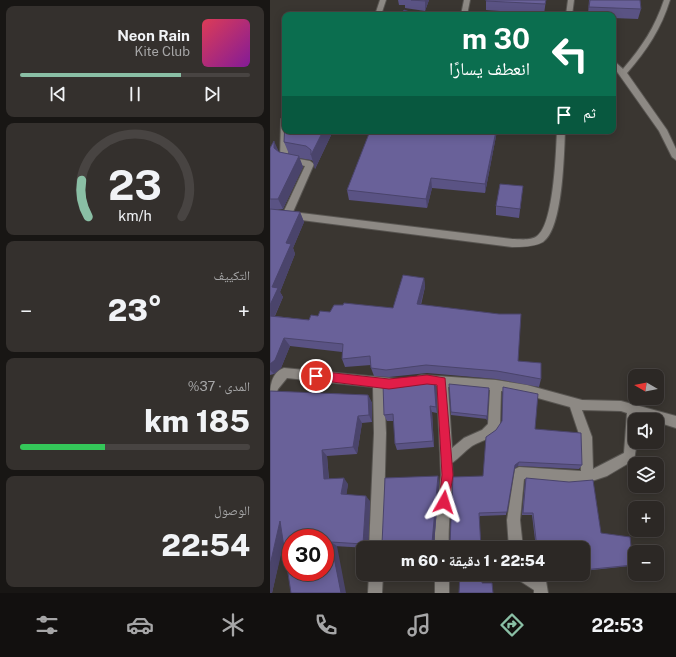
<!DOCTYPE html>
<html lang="ar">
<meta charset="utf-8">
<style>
:root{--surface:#2c2825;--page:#34302d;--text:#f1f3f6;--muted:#a6a6a7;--line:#484442;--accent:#8abfa5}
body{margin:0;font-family:"Public Sans","Noto Naskh Arabic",sans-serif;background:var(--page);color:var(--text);direction:rtl;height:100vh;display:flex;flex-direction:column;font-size:15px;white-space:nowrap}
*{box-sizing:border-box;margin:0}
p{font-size:13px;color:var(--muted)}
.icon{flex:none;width:22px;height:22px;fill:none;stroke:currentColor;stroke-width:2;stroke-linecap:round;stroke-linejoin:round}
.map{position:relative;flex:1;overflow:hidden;direction:ltr}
.panel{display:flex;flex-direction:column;gap:6px;padding:6px;background:#181614;width:270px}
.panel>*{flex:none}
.hud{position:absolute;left:12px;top:12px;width:334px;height:122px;border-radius:8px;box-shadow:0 2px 10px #0003,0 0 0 1px var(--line);direction:rtl;background:#0b6e4f;color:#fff;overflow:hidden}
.needle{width:26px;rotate:279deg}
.tools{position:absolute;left:358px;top:369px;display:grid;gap:8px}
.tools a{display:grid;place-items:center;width:36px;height:36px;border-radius:8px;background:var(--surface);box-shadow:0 2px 10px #0003,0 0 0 1px var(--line);font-size:20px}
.speed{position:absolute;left:12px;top:529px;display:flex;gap:8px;font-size:20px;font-weight:700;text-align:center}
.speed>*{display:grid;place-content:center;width:52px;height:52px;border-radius:50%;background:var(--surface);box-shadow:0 2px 10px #0003,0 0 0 1px var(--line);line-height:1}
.speed .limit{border:6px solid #d22;background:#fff;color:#111}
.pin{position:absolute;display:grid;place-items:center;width:34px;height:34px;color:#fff;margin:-17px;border:2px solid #fff;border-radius:50%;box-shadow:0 1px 4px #0007}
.me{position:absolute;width:44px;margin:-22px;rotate:6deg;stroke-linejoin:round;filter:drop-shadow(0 0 3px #0008)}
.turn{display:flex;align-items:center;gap:14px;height:84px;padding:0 20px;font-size:18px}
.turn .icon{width:52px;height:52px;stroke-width:2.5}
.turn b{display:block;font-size:28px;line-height:34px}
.then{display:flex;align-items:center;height:38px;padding:0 20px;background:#0003;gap:8px;font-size:15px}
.big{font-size:30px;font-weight:800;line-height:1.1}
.panel .card{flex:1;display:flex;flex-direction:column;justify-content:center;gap:6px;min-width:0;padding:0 14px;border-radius:8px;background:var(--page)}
.panel .dial{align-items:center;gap:0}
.dial svg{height:104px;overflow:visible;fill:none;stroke:var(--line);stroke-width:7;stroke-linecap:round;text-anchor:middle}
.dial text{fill:var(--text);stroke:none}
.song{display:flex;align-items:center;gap:12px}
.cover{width:48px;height:48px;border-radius:6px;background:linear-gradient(135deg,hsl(350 70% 55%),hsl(290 70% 35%))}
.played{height:4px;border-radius:2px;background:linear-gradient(90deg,var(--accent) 70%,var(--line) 70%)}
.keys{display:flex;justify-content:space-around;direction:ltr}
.heat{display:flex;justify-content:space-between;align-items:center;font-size:22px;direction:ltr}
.charge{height:6px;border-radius:3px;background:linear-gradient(90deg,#34c759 37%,var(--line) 0)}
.trip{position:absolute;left:86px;top:541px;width:234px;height:40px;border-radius:8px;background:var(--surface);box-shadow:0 2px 10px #0003,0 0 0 1px var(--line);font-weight:800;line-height:40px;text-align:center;direction:rtl}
.tab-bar{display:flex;height:64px;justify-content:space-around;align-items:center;background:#12100f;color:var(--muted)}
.tab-bar .icon{width:28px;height:28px}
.tab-bar .on{color:var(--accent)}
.tab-bar b{font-size:18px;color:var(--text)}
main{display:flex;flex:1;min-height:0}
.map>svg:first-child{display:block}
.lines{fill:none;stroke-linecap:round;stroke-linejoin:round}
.minor-casing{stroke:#585551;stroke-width:2}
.minor{fill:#8d8984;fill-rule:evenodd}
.wall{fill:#5a5384}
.shaded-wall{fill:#4a446b}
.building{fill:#696199;stroke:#4a446b;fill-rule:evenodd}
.route{fill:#e11d48;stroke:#92132f}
</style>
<main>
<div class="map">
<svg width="406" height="593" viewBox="0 0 406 593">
<rect width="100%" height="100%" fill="#3a3631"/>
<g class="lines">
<defs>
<path id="minor" d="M 110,0 L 116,0 L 111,15 L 105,15 Z
M 194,0 L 200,0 L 197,15 L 191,15 Z
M 298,0 L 304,0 L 302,15 L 296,15 Z
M 394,0 L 400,0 C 391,29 377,50 357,73 L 397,130 L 406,149 L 406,160 L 402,157 L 389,131 L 343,66 L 343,60 L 353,69 C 372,47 385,27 394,0 Z
M 15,116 L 15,131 L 19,131 L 18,157 L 40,161 L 44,164 L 23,212 L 242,239 C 249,239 261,241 267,236 C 284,224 286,152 287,131 L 295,131 C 294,154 293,229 273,242 C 264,247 251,247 242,247 L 0,216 L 0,210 L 14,211 L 35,166 L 14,162 L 10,159 L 11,119 Z
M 14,368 L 130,379 L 132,383 L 130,387 L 114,389 L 116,433 L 113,548 L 99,548 L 104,433 L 103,387 L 17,378 L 8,389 L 4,400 L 0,401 C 0,389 0,373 14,368 Z
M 152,375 L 226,380 L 257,385 L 312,400 L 351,401 L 406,416 L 406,428 L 387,422 L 387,420 L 380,420 L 368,417 L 368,420 L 365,420 L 365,442 L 367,442 L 364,460 L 337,476 L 316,483 L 297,483 L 254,479 L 250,520 L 253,548 L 239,548 L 237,520 L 245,469 L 249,467 L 311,471 L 310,437 L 300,407 L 257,395 L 231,391 L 230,426 C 224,439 212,440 202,446 C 195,451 189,458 182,463 C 184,492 177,520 179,548 L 165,548 L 165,530 L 171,475 L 167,386 L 148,384 L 146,380 L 148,376 ZM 178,387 L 220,390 L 218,424 L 212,430 L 194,438 L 182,448 ZM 312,410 L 351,411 L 357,413 L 354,453 L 323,469 L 322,437 Z
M 99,574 L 113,574 L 112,593 L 98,593 Z
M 165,574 L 179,574 L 179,593 L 165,593 Z
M 245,574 L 264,574 L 276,581 L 278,593 L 264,593 L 264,590 L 247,579 Z"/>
</defs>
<!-- minor casing -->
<use href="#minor" class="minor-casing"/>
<!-- minor -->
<use href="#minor" class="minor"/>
</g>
<!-- wall -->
<path class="wall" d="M 128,0 L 159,0 L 155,11 L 135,8 L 135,5 L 129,5 Z
M 276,0 L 274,14 L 216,10 L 216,1 Z
M 319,0 L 370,0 L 371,9 L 368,19 L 343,18 L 343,15 L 318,15 Z
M 15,131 L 63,131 L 45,169 L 43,161 L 41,160 L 29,158 L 33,167 L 13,209 L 3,209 L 30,212 L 34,222 L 23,248 L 25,254 L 10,292 L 13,297 L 5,316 L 39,320 L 48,316 L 60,312 L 73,305 L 123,308 L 154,278 L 155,287 L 151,305 L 248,361 L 271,379 L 269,387 L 226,379 L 157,373 L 119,377 L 104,376 L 101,368 L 101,365 L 75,367 L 72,359 L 72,352 L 20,346 L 11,368 L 4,374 L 0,375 L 0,148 L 9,152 L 19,154 L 14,142 Z
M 227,131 L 215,193 L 162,188 L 157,208 L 79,200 L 77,190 Z
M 253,186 L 249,218 L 226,215 L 226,206 Z
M 166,386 L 167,413 L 162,412 L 164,447 L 127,450 L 125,444 L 124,421 L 117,421 L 114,415 Z
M 233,387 L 265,429 L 312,465 L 309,469 L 248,466 L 244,468 L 236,515 L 210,516 L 190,545 L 180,545 L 180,543 L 213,476 L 232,422 Z
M 219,388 L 217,423 L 217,419 L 181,415 L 181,412 Z
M 0,391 L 98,395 L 102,403 L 102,422 L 92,423 L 87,454 L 57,456 L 59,479 L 78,484 L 76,495 L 100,501 L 98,548 L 13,543 L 2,593 Z
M 256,478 L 331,533 L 363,565 L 360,566 L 313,571 L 313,548 L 266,548 L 262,515 L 252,515 L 255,481 Z
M 169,481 L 164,546 L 115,547 L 112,544 Z"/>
<!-- shaded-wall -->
<path class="shaded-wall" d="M 155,0 L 159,0 L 155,11 Z
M 53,131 L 63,131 L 45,169 L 41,155 Z
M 226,131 L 227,131 L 215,193 L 215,184 Z
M 4,141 L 9,152 L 8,159 L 4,148 Z
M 29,156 L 33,167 L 13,209 L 8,199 Z
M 161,178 L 162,188 L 157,208 L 156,199 Z
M 30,212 L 34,222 L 23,248 L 25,254 L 10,292 L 13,297 L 1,324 L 0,322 L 0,305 L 2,287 L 16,243 Z
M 154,278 L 155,287 L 148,313 L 147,304 Z
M 14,338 L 20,346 L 11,368 L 4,374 L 0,370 L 0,364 Z
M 164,379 L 166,386 L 167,413 L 166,407 Z
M 98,395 L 102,403 L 102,422 L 99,415 Z
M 160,406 L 162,412 L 164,447 L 163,441 Z
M 88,416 L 92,423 L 87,454 L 83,447 Z
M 52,450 L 57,456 L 59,484 L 54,479 Z
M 249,462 L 248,466 L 244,469 L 245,465 Z
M 168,476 L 169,481 L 164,546 L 162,543 Z
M 74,478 L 78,484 L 76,499 L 71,494 Z
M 96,496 L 100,501 L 98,548 L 93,544 Z
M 10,521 L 18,525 L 2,593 L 0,593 L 0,565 Z
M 61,542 L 67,546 L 76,593 L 71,593 Z"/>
<!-- building -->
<path class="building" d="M 141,0 L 155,0 L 155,1 Z
M 216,0 L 276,0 L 275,4 L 216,1 Z
M 320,0 L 370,0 L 371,9 L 319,7 Z
M 134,10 L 148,15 L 131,15 Z
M 15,122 L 15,131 L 53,131 L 41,155 L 41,150 L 36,146 L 14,142 Z
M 100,131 L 226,131 L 215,184 L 161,178 L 156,199 L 77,190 Z
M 4,141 L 4,148 L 9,152 L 29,156 L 8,199 L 0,199 L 0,148 Z
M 230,184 L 253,186 L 250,209 L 226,206 Z
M 0,209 L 30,212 L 16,243 L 21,244 L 2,287 L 8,288 L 0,305 Z
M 133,275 L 154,278 L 147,304 L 229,314 L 251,314 L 248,361 L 271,363 L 271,379 L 227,371 L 156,365 L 116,370 L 101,368 L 100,356 L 72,359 L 73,344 L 14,338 L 5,360 L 0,364 L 0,316 L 39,320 L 41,315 L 48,316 L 50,311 L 60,312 L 64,305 L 73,305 L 74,303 L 123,308 Z
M 156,379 L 164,379 L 166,407 L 160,406 L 163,441 L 125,444 L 123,414 L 114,415 L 113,384 Z
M 179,384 L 219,388 L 217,420 L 217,416 L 181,412 Z
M 233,387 L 268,394 L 265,429 L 311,433 L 312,465 L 249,462 L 245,465 L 237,512 L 209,513 L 211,548 L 190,548 L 191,543 L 180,543 L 183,477 L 213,476 L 216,437 L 226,430 L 232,421 Z
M 0,391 L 98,395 L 99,415 L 88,416 L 83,447 L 52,450 L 54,479 L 74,478 L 71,494 L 96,496 L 93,544 L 61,542 L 71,593 L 21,593 L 10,521 L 0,565 ZM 21,538 L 55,538 L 55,572 L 21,572 Z
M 168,476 L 162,543 L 112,544 L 115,478 Z
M 256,478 L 299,482 L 323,480 L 331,533 L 360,537 L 363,565 L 313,570 L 313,548 L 267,548 L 263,513 L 253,513 Z
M 190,574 L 212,574 L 212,583 L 222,583 L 223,593 L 189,593 Z"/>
<!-- route -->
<path class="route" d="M 46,371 L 119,379 L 157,375 L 175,378 L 183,475 L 178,507 L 174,508 L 170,507 L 169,502 L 172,475 L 167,385 L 157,384 L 119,389 L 46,380 L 42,379 L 41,376 L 42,372 Z"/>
</svg>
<div class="tools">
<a><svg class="needle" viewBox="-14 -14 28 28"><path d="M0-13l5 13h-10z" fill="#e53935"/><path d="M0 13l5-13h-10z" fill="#a6a6a7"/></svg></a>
<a><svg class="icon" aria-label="sound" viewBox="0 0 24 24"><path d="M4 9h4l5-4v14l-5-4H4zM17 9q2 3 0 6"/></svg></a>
<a><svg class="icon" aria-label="layers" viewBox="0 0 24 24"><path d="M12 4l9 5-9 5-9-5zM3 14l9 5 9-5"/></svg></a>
<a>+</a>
<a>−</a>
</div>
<div class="speed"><div class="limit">30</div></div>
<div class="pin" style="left:46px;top:376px;background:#d93025"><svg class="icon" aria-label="arrive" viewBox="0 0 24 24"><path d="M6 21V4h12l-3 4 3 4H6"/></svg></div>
<svg class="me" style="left:174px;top:502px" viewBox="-20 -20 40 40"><path d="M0-17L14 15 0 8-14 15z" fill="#e11d48" stroke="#fff" stroke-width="4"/></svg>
<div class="trip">22:54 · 1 دقيقة · 60 m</div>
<div class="hud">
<div class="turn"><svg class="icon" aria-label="left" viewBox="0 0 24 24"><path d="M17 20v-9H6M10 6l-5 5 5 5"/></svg><div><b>30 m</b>انعطف يسارًا</div></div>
<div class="then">ثم<svg class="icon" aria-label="arrive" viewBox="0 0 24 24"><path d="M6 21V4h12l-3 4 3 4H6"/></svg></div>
</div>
</div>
<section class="panel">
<div class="card">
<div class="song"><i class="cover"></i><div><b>Neon Rain</b><p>Kite Club</p></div></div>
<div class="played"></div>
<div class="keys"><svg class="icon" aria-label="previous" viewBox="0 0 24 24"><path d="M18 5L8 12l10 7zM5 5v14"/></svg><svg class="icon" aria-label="pause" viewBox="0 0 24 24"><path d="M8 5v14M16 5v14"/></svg><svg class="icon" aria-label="next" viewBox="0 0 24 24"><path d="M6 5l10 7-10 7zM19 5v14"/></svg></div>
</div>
<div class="card dial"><svg viewBox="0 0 100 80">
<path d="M14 69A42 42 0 1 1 86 69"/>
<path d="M14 69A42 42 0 0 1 9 41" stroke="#8abfa5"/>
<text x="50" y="56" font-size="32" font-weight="700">23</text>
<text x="50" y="72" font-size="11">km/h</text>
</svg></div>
<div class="card"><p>التكييف</p>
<div class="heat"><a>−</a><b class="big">23°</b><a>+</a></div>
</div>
<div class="card"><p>المدى · 37%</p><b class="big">185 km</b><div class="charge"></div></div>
<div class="card"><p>الوصول</p><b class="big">22:54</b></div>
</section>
</main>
<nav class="tab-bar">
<b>22:53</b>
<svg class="icon on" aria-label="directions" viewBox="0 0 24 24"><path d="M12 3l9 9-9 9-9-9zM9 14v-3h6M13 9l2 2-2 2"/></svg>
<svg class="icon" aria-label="music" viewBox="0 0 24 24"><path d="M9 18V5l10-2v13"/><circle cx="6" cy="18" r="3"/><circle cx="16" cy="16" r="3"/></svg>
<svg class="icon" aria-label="phone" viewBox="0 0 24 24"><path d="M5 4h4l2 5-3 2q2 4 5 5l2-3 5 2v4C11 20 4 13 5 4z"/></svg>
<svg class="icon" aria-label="climate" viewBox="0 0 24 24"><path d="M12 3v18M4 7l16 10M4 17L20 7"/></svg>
<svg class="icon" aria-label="car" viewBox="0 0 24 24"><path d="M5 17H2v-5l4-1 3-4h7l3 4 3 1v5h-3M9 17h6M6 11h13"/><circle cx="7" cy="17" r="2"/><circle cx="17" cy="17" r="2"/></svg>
<svg class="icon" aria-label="filters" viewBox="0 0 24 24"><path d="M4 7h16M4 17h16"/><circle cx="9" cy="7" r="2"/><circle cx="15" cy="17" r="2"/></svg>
</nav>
